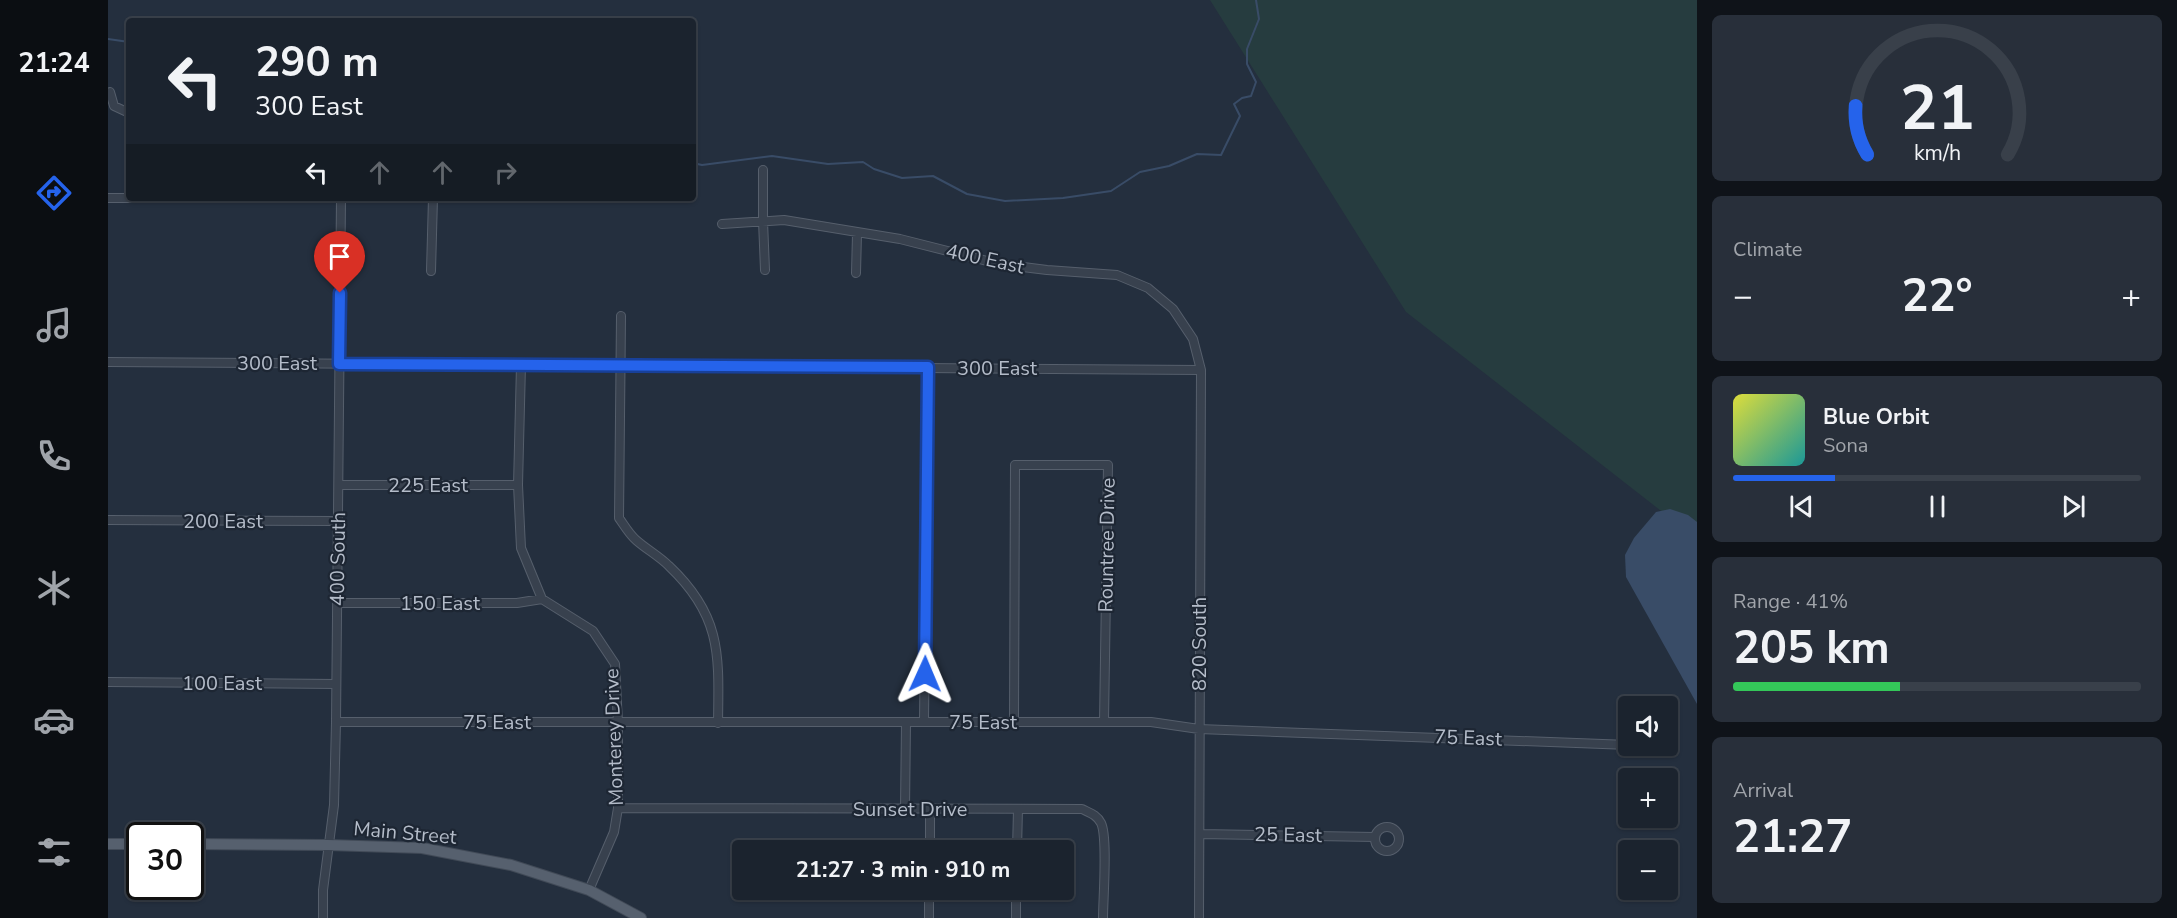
<!DOCTYPE html>
<meta charset="utf-8">
<style>
:root{--surface:#1b232e;--page:#282f3a;--text:#f1f3f6;--muted:#a0a4aa;--line:#39404a;--accent:#2563eb}
body{margin:0;font-family:"Nunito Sans",sans-serif;background:var(--page);color:var(--text);height:100vh;display:flex;flex-direction:column;font-size:22px;white-space:nowrap}
*{box-sizing:border-box;margin:0}
p{font-size:20px;color:var(--muted)}
.icon{flex:none;width:33px;height:33px;fill:none;stroke:currentColor;stroke-width:2;stroke-linecap:round;stroke-linejoin:round}
.map{position:relative;flex:1;overflow:hidden}
.details{display:flex;flex-direction:column;gap:15px;padding:15px;background:#0f1319;width:480px}
.details>*{flex:none}
.hud{position:absolute;left:18px;top:18px;width:570px;height:183px;border-radius:6px;box-shadow:0 2px 4px #0004,0 0 0 2px var(--line);background:#1b232e;color:var(--text);overflow:hidden}
.fabs{position:absolute;left:1510px;top:696px;display:grid;gap:12px}
.fabs a{display:grid;place-items:center;width:60px;height:60px;border-radius:6px;background:var(--surface);box-shadow:0 2px 4px #0004,0 0 0 2px var(--line);font-size:30px}
.speed{position:absolute;left:18px;top:822px;display:flex;gap:12px;font-size:30px;font-weight:700;text-align:center}
.speed>*{display:grid;place-content:center;width:78px;height:78px;border-radius:50%;background:var(--surface);box-shadow:0 2px 4px #0004,0 0 0 2px var(--line);line-height:1}
.speed .limit{border:3px solid #111;border-radius:9px;background:#fff;color:#111}
.pin{position:absolute;display:grid;place-items:center;width:51px;height:51px;color:#fff;margin:-62px -26px;border-radius:50% 50% 50% 0;rotate:-45deg;box-shadow:0 0 6px #0007}
.pin .icon{rotate:45deg}
.me{position:absolute;width:66px;margin:-33px;rotate:1deg;stroke-linejoin:round;filter:drop-shadow(0 0 4px #0008)}
.turn{display:flex;align-items:center;gap:21px;height:126px;padding:0 30px;font-size:27px}
.turn .icon{width:78px;height:78px;stroke-width:2.5}
.turn b{display:block;font-size:42px;line-height:51px}
.lanes{display:flex;align-items:center;height:57px;padding:0 30px;background:#0003;justify-content:center;gap:30px;direction:ltr}
.lanes .off{opacity:.35}
.big{font-size:45px;font-weight:700;line-height:1.1}
.details .card{flex:1;display:flex;flex-direction:column;justify-content:center;gap:9px;min-width:0;padding:0 21px;border-radius:9px;background:var(--page)}
.details .dial{align-items:center;gap:0}
.dial svg{height:156px;overflow:visible;fill:none;stroke:var(--line);stroke-width:7;stroke-linecap:round;text-anchor:middle}
.dial text{fill:var(--text);stroke:none}
.song{display:flex;align-items:center;gap:18px}
.cover{width:72px;height:72px;border-radius:9px;background:linear-gradient(135deg,hsl(60 70% 55%),hsl(180 70% 35%))}
.played{height:6px;border-radius:3px;background:linear-gradient(90deg,var(--accent) 25%,var(--line) 25%)}
.keys{display:flex;justify-content:space-around;direction:ltr}
.heat{display:flex;justify-content:space-between;align-items:center;font-size:33px;direction:ltr}
.charge{height:9px;border-radius:4px;background:linear-gradient(90deg,#34c759 41%,var(--line) 0)}
.trip{position:absolute;left:624px;top:840px;width:342px;height:60px;border-radius:6px;background:var(--surface);box-shadow:0 2px 4px #0004,0 0 0 2px var(--line);font-weight:700;line-height:60px;text-align:center}
main{display:flex;flex:1;min-height:0}
.menu{display:flex;flex-direction:column;width:108px;justify-content:space-around;align-items:center;background:#0b0e12;color:var(--muted)}
.menu .icon{width:42px;height:42px}
.menu .selected{color:var(--accent)}
.menu b{font-size:27px;color:var(--text)}
.map>svg:first-child{display:block}
.green{fill:#263c3f}
.water{fill:#394c67}
.lines{fill:none;stroke-linecap:round;stroke-linejoin:round}
.stream{stroke:#394c67;stroke-width:2}
.minor-casing{stroke:#565f6c;stroke-width:10}
.major-casing{stroke:#414a57;stroke-width:12}
.minor{stroke:#38414e;stroke-width:8}
.major{stroke:#56606e;stroke-width:10}
.route-casing{stroke:#184099;stroke-width:15}
.route{stroke:#2563eb;stroke-width:10}
.labels{text-anchor:middle;dominant-baseline:central;stroke-width:4.5;stroke-linejoin:round;paint-order:stroke}
.street-label{font-size:20px;fill:#b4bcc9;stroke:#1d2633}
</style>
<main>
<nav class="menu">
<b>21:24</b>
<svg class="icon selected" aria-label="directions" viewBox="0 0 24 24"><path d="M12 3l9 9-9 9-9-9zM9 14v-3h6M13 9l2 2-2 2"/></svg>
<svg class="icon" aria-label="music" viewBox="0 0 24 24"><path d="M9 18V5l10-2v13"/><circle cx="6" cy="18" r="3"/><circle cx="16" cy="16" r="3"/></svg>
<svg class="icon" aria-label="phone" viewBox="0 0 24 24"><path d="M5 4h4l2 5-3 2q2 4 5 5l2-3 5 2v4C11 20 4 13 5 4z"/></svg>
<svg class="icon" aria-label="climate" viewBox="0 0 24 24"><path d="M12 3v18M4 7l16 10M4 17L20 7"/></svg>
<svg class="icon" aria-label="car" viewBox="0 0 24 24"><path d="M5 17H2v-5l4-1 3-4h7l3 4 3 1v5h-3M9 17h6M6 11h13"/><circle cx="7" cy="17" r="2"/><circle cx="17" cy="17" r="2"/></svg>
<svg class="icon" aria-label="filters" viewBox="0 0 24 24"><path d="M4 7h16M4 17h16"/><circle cx="9" cy="7" r="2"/><circle cx="15" cy="17" r="2"/></svg>
</nav>
<div class="map">
<svg width="1589" height="918" viewBox="0 0 1589 918">
<rect width="100%" height="100%" fill="#242f3e"/>
<!-- green -->
<path class="green" d="M 1102,0 L 1589,0 L 1589,539 L 1298,312 Z"/>
<!-- water -->
<path class="water" d="M 1562,509 L 1580,515 L 1589,522 L 1589,704 L 1518,577 L 1517,555 L 1526,538 L 1548,512 Z"/>
<g class="lines">
<!-- stream -->
<path class="stream" d="M 0,39 L 21,42
M 585,163 L 594,165 L 664,156 L 720,164 L 755,162 L 766,169 L 794,178 L 825,176 L 859,194 L 897,201 L 955,198 L 1003,191 L 1032,172 L 1061,166 L 1089,154 L 1113,155 L 1132,116 L 1126,104 L 1134,98 L 1143,96 L 1148,82 L 1139,64 L 1139,49 L 1151,19 L 1148,0"/>
<defs>
<path id="minor" d="M 2,92 L 6,106 L 21,113
M 655,170 L 655,221 L 657,270
M 0,198 L 293,198
M 614,224 L 676,220 L 792,239 L 891,264 L 939,270 L 1009,275 L 1040,288 L 1065,309 L 1085,339 L 1093,370 L 1091,918
M 323,271 L 325,198
M 748,273 L 749,234
M 513,316 L 511,518 C 516,525 521,534 528,540 C 538,549 551,556 561,566 C 614,616 611,655 610,723
M 0,362 L 1093,370
M 413,365 L 410,485 L 413,548 L 434,599 L 485,631 L 507,664 L 510,723 L 510,808 L 506,832 L 481,890
M 231,485 L 410,485
M 0,520 L 230,521
M 229,603 L 409,603 L 434,599
M 0,682 L 228,684
M 906,721 L 907,465 L 1000,465 L 996,722
M 228,722 L 1043,722 L 1091,729 L 1521,745
M 816,722 L 820,367
M 510,808 L 974,809 C 982,813 989,815 993,823 C 1000,837 995,899 995,918
M 797,809 L 798,722
M1267 839a12 12 0 1 1 24 0a12 12 0 1 1-24 0Z
M 1092,834 L 1267,837
M 822,850 L 822,809
M 909,850 L 910,809
M 215,918 L 215,890 L 226,805 L 228,722 L 233,198
M 821,918 L 821,890
M 908,918 L 908,890"/>
<path id="major" d="M 0,844 L 32,844
M 82,844 L 220,845 L 314,848 L 403,865 L 481,890 L 533,918"/>
</defs>
<!-- minor casing -->
<use href="#minor" class="minor-casing"/>
<!-- major casing -->
<use href="#major" class="major-casing"/>
<!-- minor -->
<use href="#minor" class="minor"/>
<!-- major -->
<use href="#major" class="major"/>
</g>
<g class="lines">
<defs>
<path id="route" d="M 232,293 L 231,364 L 820,367 L 817,674"/>
</defs>
<!-- route casing -->
<use href="#route" class="route-casing"/>
<!-- route -->
<use href="#route" class="route"/>
</g>
<g class="labels">
<!-- street labels -->
<g class="street-label">
<text transform="translate(877 259) rotate(12)">400 East</text>
<text x="169" y="363">300 East</text>
<text x="889" y="368">300 East</text>
<text x="320" y="485">225 East</text>
<text x="115" y="521">200 East</text>
<text transform="translate(999 545) rotate(-89)">Rountree Drive</text>
<text transform="translate(230 559) rotate(-89)">400 South</text>
<text x="332" y="603">150 East</text>
<text transform="translate(1091 644) rotate(-90)">820 South</text>
<text x="114" y="683">100 East</text>
<text x="389" y="722">75 East</text>
<text x="875" y="722">75 East</text>
<text transform="translate(506 737) rotate(-92)">Monterey Drive</text>
<text transform="translate(1360 738) rotate(2)">75 East</text>
<text x="802" y="809">Sunset Drive</text>
<text transform="translate(297 833) rotate(5)">Main Street</text>
<text transform="translate(1180 835) rotate(1)">25 East</text>
</g>
</g>
</svg>
<div class="fabs">
<a><svg class="icon" aria-label="sound" viewBox="0 0 24 24"><path d="M4 9h4l5-4v14l-5-4H4zM17 9q2 3 0 6"/></svg></a>
<a>+</a>
<a>−</a>
</div>
<div class="speed"><div class="limit">30</div></div>
<div class="pin" style="left:232px;top:293px;background:#d93025"><svg class="icon" aria-label="arrive" viewBox="0 0 24 24"><path d="M6 21V4h12l-3 4 3 4H6"/></svg></div>
<svg class="me" style="left:817px;top:674px" viewBox="-20 -20 40 40"><path d="M0-17L14 15 0 8-14 15z" fill="#2563eb" stroke="#fff" stroke-width="4"/></svg>
<div class="trip">21:27 · 3 min · 910 m</div>
<div class="hud">
<div class="turn"><svg class="icon" aria-label="left" viewBox="0 0 24 24"><path d="M17 20v-9H6M10 6l-5 5 5 5"/></svg><div><b>290 m</b>300 East</div></div>
<div class="lanes"><svg class="icon" aria-label="left" viewBox="0 0 24 24"><path d="M17 20v-9H6M10 6l-5 5 5 5"/></svg><svg class="icon off" aria-label="ahead" viewBox="0 0 24 24"><path d="M12 20V5M6 11l6-6 6 6"/></svg><svg class="icon off" aria-label="ahead" viewBox="0 0 24 24"><path d="M12 20V5M6 11l6-6 6 6"/></svg><svg class="icon off" aria-label="right" viewBox="0 0 24 24"><path d="M7 20v-9h11M14 6l5 5-5 5"/></svg></div>
</div>
</div>
<section class="details">
<div class="card dial"><svg viewBox="0 0 100 80">
<path d="M14 69A42 42 0 1 1 86 69"/>
<path d="M14 69A42 42 0 0 1 8 44" stroke="#2563eb"/>
<text x="50" y="56" font-size="32" font-weight="700">21</text>
<text x="50" y="72" font-size="11">km/h</text>
</svg></div>
<div class="card"><p>Climate</p>
<div class="heat"><a>−</a><b class="big">22°</b><a>+</a></div>
</div>
<div class="card">
<div class="song"><i class="cover"></i><div><b>Blue Orbit</b><p>Sona</p></div></div>
<div class="played"></div>
<div class="keys"><svg class="icon" aria-label="previous" viewBox="0 0 24 24"><path d="M18 5L8 12l10 7zM5 5v14"/></svg><svg class="icon" aria-label="pause" viewBox="0 0 24 24"><path d="M8 5v14M16 5v14"/></svg><svg class="icon" aria-label="next" viewBox="0 0 24 24"><path d="M6 5l10 7-10 7zM19 5v14"/></svg></div>
</div>
<div class="card"><p>Range · 41%</p><b class="big">205 km</b><div class="charge"></div></div>
<div class="card"><p>Arrival</p><b class="big">21:27</b></div>
</section>
</main>
